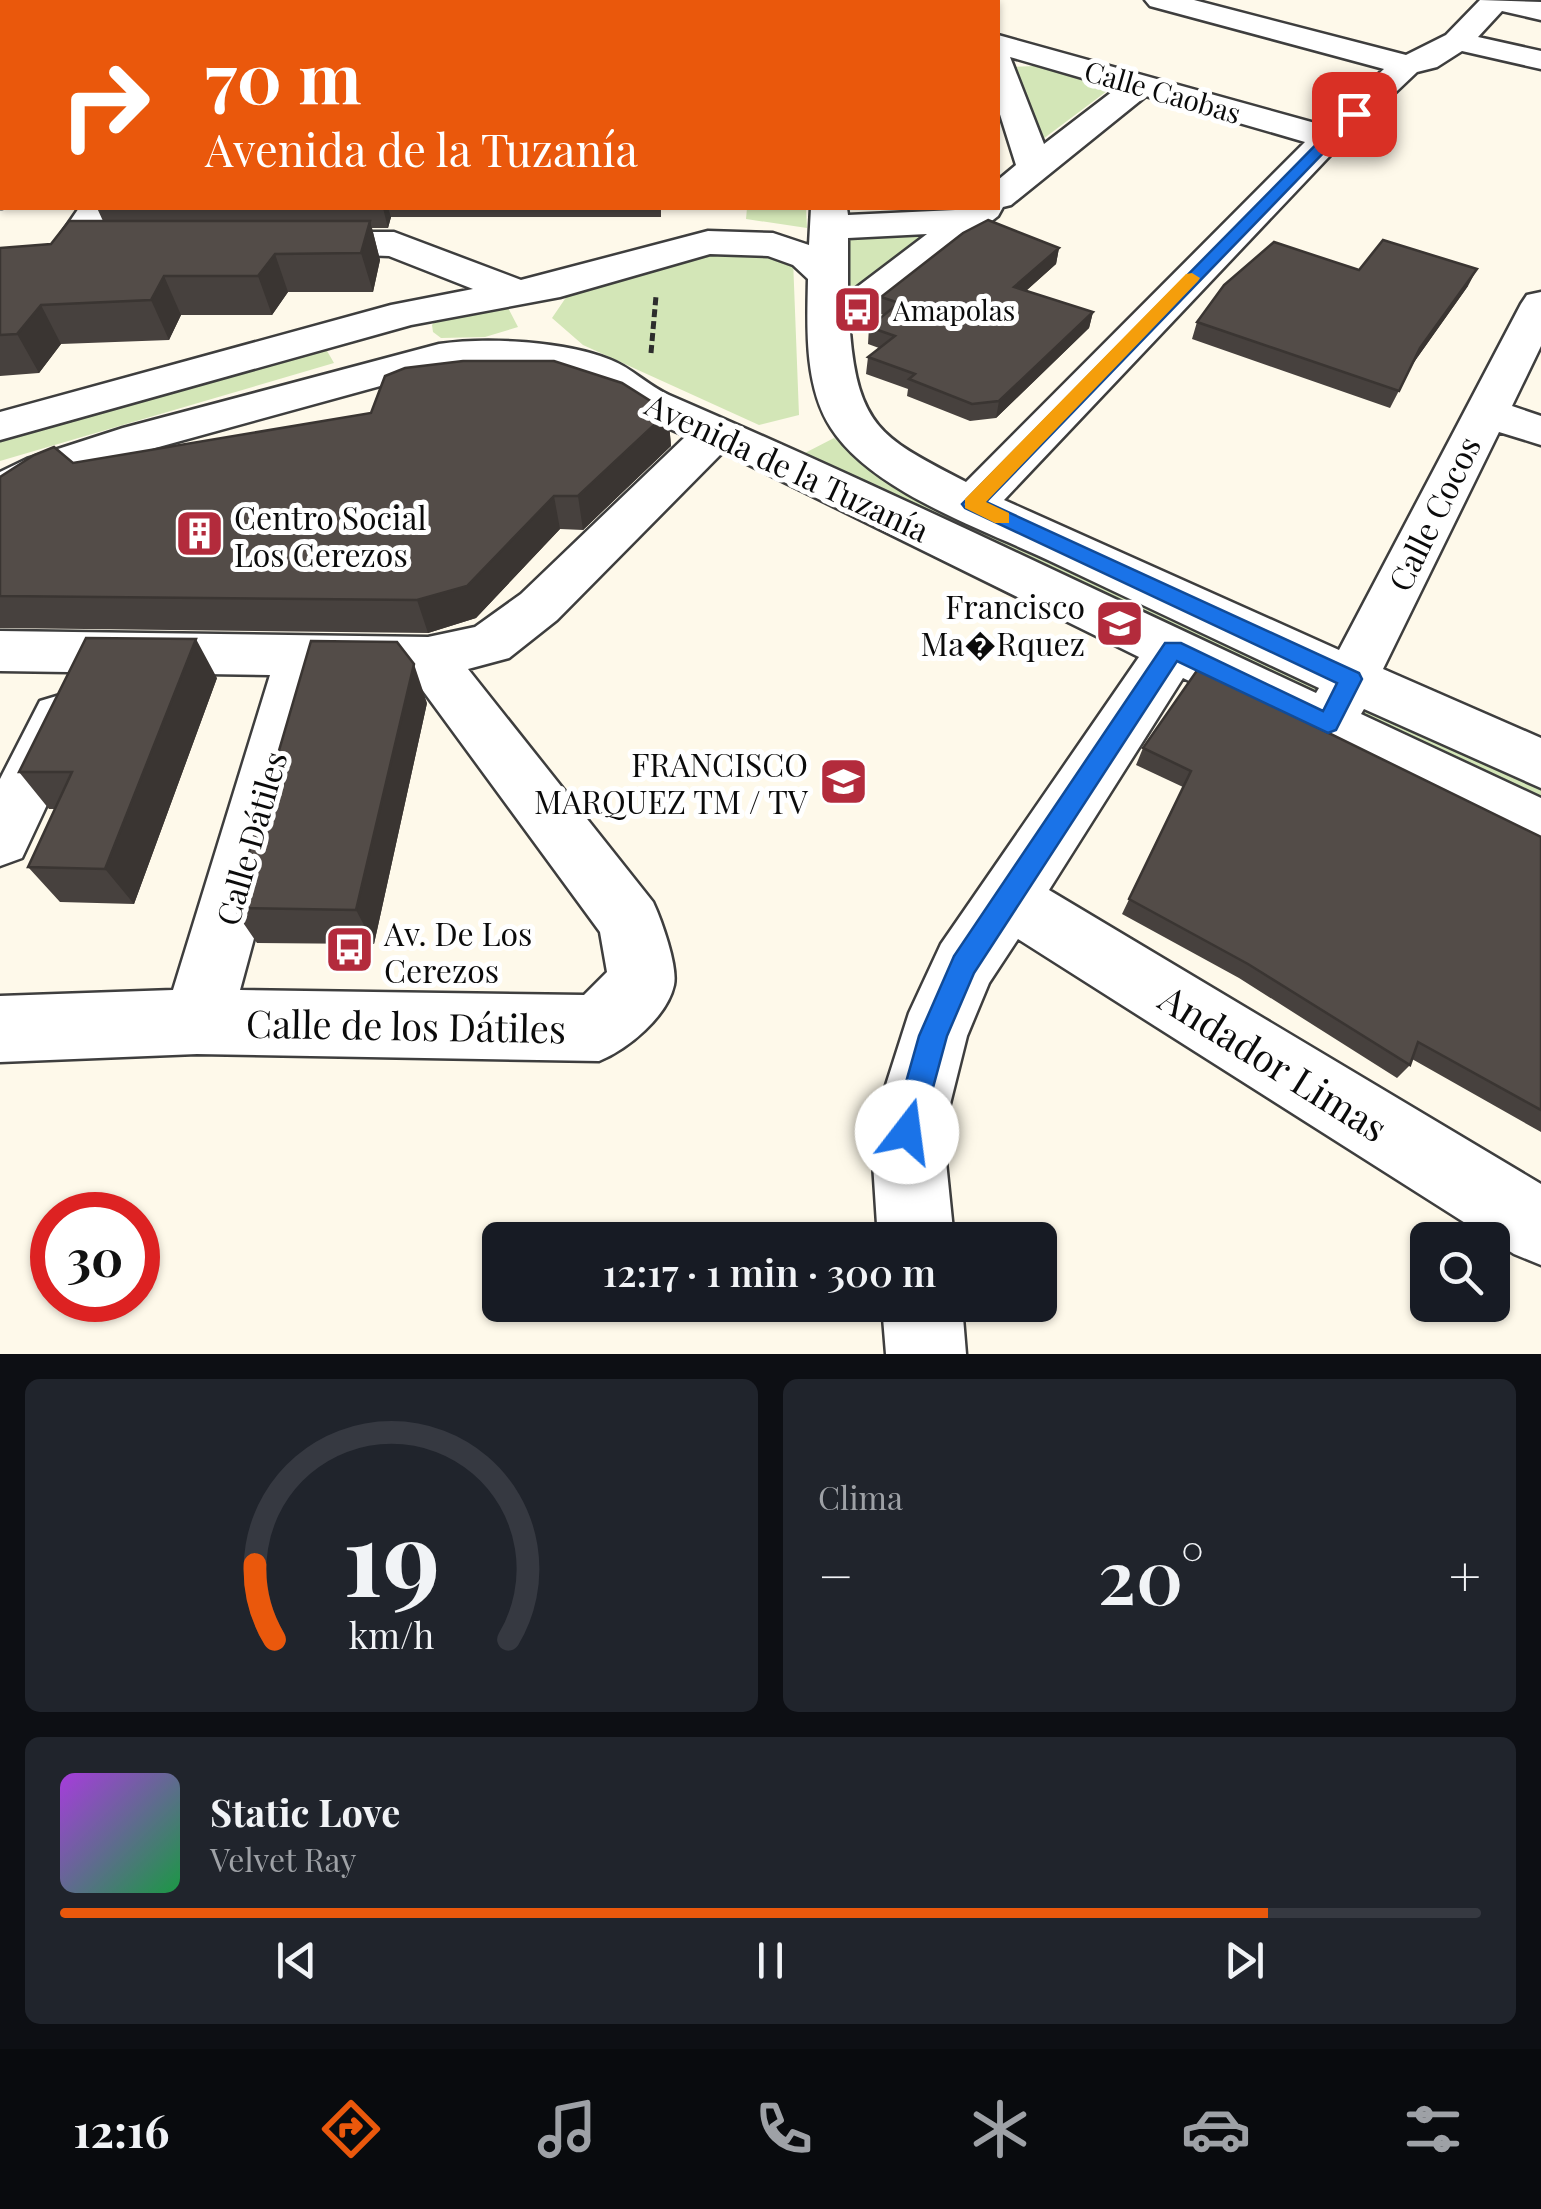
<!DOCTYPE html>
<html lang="es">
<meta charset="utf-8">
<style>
:root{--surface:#171b24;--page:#20242c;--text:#f1f3f6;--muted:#9ea1a6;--line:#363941;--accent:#ea580c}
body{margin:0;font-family:"Playfair Display",serif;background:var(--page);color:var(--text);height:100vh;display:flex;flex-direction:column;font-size:38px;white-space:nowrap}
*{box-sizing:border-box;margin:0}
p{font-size:32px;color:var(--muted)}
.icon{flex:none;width:55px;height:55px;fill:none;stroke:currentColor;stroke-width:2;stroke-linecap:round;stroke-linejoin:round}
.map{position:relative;height:1354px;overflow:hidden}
.drawer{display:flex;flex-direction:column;gap:25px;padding:25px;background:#0d0f14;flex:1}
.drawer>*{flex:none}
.banner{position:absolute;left:0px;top:0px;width:1000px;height:210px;box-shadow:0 2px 8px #0004;background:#ea580c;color:#fff;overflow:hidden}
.fabs{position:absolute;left:1410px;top:1222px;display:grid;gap:20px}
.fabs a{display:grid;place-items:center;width:100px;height:100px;border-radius:15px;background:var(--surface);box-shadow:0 2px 8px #0004;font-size:50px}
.speed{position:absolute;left:30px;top:1192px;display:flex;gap:20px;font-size:50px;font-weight:700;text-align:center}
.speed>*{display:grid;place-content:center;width:130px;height:130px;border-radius:50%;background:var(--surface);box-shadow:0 2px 8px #0004;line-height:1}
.speed .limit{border:15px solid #d22;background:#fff;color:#111}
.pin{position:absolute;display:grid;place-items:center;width:85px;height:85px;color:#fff;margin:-42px;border-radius:20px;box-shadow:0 5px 15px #0006}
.me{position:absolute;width:110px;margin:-55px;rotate:15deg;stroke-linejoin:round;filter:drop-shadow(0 0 8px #0008)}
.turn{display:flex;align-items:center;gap:35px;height:210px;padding:0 40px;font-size:45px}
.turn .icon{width:130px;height:130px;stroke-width:2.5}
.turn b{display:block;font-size:70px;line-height:85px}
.big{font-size:75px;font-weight:600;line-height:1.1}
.drawer .card{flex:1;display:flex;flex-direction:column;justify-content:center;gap:15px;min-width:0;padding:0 35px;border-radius:15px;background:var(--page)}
.drawer .dial{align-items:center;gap:0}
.dial svg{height:260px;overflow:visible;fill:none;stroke:var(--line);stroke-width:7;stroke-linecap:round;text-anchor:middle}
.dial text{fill:var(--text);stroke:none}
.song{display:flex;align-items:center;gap:30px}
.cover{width:120px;height:120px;border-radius:15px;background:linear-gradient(135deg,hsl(280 70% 55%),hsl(140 70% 35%))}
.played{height:10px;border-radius:5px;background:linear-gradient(90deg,var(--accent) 85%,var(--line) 85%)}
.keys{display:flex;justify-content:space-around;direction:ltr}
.heat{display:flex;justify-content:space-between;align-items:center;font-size:55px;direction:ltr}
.drawer .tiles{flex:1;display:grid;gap:25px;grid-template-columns:1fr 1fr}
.card:last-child{grid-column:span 2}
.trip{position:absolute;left:482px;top:1222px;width:575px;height:100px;border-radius:15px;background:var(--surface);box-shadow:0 2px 8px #0004;font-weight:600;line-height:100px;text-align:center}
.tab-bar{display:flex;height:160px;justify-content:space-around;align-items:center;background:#090b0e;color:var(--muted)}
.tab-bar .icon{width:70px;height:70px}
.tab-bar .active{color:var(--accent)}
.tab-bar b{font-size:45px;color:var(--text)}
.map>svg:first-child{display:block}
.green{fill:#d3e6b7}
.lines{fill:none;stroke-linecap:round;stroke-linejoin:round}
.minor-casing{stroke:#3e3e3e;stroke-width:5}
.path{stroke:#2d2d2d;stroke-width:5;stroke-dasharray:8 4;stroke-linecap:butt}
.minor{fill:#fff;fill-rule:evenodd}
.wall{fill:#47413e}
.shaded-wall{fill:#3a3532}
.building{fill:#534c48;stroke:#3a3532;stroke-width:2.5}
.route{fill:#1a73e8;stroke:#114b97;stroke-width:2.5}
.slow{fill:#f59e0b}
.labels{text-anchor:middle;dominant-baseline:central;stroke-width:10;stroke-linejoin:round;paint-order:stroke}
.far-street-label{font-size:28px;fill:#0b0b0b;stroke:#fff}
.far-poi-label{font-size:28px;fill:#0b0b0b;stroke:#fff;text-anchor:start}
.street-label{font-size:32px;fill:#0b0b0b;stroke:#fff}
.poi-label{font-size:32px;fill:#0b0b0b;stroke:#fff;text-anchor:start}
.near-street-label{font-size:38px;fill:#0b0b0b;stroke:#fff}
</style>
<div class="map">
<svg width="1541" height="1354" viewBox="0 0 1541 1354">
<rect width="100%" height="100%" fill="#fef9ea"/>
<!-- green -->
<path class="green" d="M 1058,65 L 1119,82 L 1039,142 L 1012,67 Z
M 747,208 L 806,208 L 807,228 L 746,219 Z
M 951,226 L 866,292 L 846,294 L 842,233 Z
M 730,250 L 793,259 L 799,415 L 759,425 L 583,345 L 552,318 L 569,293 L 684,256 Z
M 506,304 L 518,327 L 485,337 L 441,338 L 433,332 L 432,325 L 440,315 Z
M 319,337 L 334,363 L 0,461 L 0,425 Z
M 834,438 L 857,457 L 1323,689 L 1321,696 L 803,454 Z
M 1359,704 L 1541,787 L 1541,798 L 1355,711 Z"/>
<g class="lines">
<defs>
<path id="minor" d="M 741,0 L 771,0 L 771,2 L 742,2 Z
M 794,0 L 824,0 L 825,2 L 796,2 Z
M 1145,0 L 1194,0 L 1406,55 L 1446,35 L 1480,0 L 1541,2 L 1541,20 L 1502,11 L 1478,37 L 1541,51 L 1541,69 L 1462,51 L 1437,67 L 1417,72 L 1340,145 L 1004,500 L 1339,650 L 1521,304 L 1527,295 L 1541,292 L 1541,346 L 1512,406 L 1541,416 L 1541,445 L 1499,432 L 1383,669 L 1541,738 L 1541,788 L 1364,709 L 1361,714 L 1541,798 L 1541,852 L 1183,678 L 1049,890 L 1541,1184 L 1541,1265 L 1514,1254 L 1018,939 L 989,983 L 967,1036 L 943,1132 L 954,1240 L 878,1240 L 871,1132 L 909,1013 L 941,944 L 1139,657 L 723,452 L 557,620 L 509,658 L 468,669 L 653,902 C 661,919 678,966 674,985 C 667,1017 628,1049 599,1061 L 197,1054 L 0,1062 L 0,996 L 173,990 L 270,675 L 0,671 L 0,631 L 428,637 L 475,627 L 521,594 L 686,436 L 631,412 L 583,379 L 532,369 L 472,365 L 442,369 L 155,448 L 61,481 L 0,508 L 0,472 L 27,459 L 123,428 L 439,344 C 487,337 565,341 611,360 C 632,368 648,386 669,395 C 887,489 1101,593 1316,693 L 1319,688 C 1229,646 1139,603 1050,561 C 983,529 872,492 831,428 C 804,386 807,327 808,279 L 793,265 L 768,256 L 710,254 L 560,297 L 411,325 L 0,440 L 0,412 L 391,305 L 473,289 L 389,256 L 287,252 L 282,244 L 287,236 L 301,232 L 394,232 L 521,280 L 708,231 L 773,233 L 809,245 L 811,208 L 847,208 L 848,215 L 998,208 L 998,180 L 1016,165 L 998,108 L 998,35 L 1322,125 L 1384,69 L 1150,6 ZM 1010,57 L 1117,88 L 1044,144 ZM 1146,96 L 1305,142 L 966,482 C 884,439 858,429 850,332 L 998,216 L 1003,207 L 1011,205 ZM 927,234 L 848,294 L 848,238 ZM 325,676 L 413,677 L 600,932 L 607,972 L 584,995 L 240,990 Z
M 0,117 L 2,117 L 2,137 L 0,137 Z
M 0,186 L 2,186 L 2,208 L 0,208 Z
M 79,208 L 117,208 L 70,279 L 0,284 L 0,260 L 44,259 Z
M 60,695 L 80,701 L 88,717 L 22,858 L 0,866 L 0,779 L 40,701 Z
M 882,1305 L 962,1305 L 966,1354 L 886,1354 Z"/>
</defs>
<!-- minor casing -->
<use href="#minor" class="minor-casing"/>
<!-- path -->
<path class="path" d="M 651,353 L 656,296"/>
<!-- minor -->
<use href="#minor" class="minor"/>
</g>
<!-- wall -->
<path class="wall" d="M 97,208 L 661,208 L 661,217 L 391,217 L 388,228 L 372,228 L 380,260 L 373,292 L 288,292 L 272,315 L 181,315 L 169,340 L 61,344 L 39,373 L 0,376 L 0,248 L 51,244 L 103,221 Z
M 1059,248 L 1056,264 L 1026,291 L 1093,312 L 1089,328 L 996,418 L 970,421 L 907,396 L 908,389 L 866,374 L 868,357 L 879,348 L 868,344 L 869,327 L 884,315 L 880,314 L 881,297 Z
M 1359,270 L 1468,286 L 1412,365 L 1390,408 L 1192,339 L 1197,322 Z
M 668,412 L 671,446 L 583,530 L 560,529 L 476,618 L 428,633 L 0,628 L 0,477 L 73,463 Z
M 217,678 L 134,904 L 60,902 L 28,867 L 55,809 L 49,809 L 19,772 Z
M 427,703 L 374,944 L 257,943 L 233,908 Z
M 1143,748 L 1541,837 L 1541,1132 L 1412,1059 L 1410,1065 L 1397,1078 L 1239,978 L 1122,914 L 1183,787 L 1136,765 Z"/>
<!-- shaded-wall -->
<path class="shaded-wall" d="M 383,208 L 388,208 L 391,217 L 388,228 Z
M 370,221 L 380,260 L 373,292 L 361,253 Z
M 1059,248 L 1056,264 L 1011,304 L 1014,287 Z
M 275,254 L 288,292 L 272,315 L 258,276 Z
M 1477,269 L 1468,286 L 1412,365 L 1390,408 L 1420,348 Z
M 164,276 L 181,315 L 169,340 L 151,300 Z
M 41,305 L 61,344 L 39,373 L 17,334 Z
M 1093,312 L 1089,328 L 996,418 L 999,401 Z
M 668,412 L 671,446 L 583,530 L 578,496 Z
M 554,496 L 560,529 L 476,618 L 428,633 L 417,600 Z
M 196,639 L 217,678 L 134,904 L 105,869 Z
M 414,664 L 427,703 L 374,944 L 356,910 Z"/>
<!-- building -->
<path class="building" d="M 988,220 L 1059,248 L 1014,287 L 1093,312 L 999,401 L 972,404 L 909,379 L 915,374 L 868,357 L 895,336 L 869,327 L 899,303 L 881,297 L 963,233 Z
M 69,221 L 370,221 L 361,253 L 275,254 L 258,276 L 164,276 L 151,300 L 41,305 L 17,334 L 0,335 L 0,248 L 51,244 Z
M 1383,240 L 1477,269 L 1420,348 L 1399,391 L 1197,322 L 1224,285 L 1274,242 L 1359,270 Z
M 463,361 L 554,361 L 622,383 L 668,412 L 578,496 L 554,496 L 467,586 L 417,600 L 0,596 L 0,477 L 34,455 L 54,447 L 73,463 L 371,413 L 385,376 L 405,368 Z
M 86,638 L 196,639 L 105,869 L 28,867 L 72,772 L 19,772 Z
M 311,641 L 397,642 L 414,664 L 356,910 L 233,908 Z
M 1198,669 L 1541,837 L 1541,1110 L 1418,1042 L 1410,1065 L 1248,964 L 1129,899 L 1191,771 L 1143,748 Z"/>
<!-- route -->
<path class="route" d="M 1349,111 L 1361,114 L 986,502 L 1359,673 L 1362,679 L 1336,730 L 1328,733 L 1177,661 L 974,973 L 947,1036 L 918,1143 L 907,1147 L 896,1143 L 892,1132 L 919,1036 L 954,956 L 1165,643 L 1181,643 L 1323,711 L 1337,683 L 965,508 L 962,504 Z"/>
<!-- slow -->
<path class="slow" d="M 1192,273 L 1200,278 L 1198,281 L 986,502 L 1009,513 L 1009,523 L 995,523 L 965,508 L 965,499 L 1186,274 Z"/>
<!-- icons -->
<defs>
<symbol id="bus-square" viewBox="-11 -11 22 22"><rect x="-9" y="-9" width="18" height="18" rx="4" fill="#b32b3c" stroke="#fff"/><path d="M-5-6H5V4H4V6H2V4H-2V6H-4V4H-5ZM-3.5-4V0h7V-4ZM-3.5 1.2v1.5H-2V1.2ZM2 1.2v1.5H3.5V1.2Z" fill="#fff"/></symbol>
<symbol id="building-square" viewBox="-11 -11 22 22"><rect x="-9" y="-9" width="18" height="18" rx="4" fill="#b32b3c" stroke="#fff"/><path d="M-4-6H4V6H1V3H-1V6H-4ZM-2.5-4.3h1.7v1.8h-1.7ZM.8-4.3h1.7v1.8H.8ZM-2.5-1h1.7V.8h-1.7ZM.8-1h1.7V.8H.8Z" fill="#fff"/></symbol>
<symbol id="school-square" viewBox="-11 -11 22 22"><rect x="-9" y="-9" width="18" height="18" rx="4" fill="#b32b3c" stroke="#fff"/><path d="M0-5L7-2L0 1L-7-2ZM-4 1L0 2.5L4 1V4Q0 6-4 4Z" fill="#fff"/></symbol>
</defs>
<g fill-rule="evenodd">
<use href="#bus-square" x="830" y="282" width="55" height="55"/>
<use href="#building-square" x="172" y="506" width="55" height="55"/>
<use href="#school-square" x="1092" y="596" width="55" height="55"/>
<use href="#school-square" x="816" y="754" width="55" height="55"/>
<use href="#bus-square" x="322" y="922" width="55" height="55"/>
</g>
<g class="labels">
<!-- far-street labels -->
<g class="far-street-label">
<text transform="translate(1163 91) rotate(16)">Calle Caobas</text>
</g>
<!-- far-poi labels -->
<g class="far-poi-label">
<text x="893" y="309">Amapolas</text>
</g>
<!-- street labels -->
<g class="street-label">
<text transform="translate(788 466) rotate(25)">Avenida de la Tuzanía</text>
<text transform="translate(1433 513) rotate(-64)">Calle Cocos</text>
<text transform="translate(250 838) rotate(-74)">Calle Dátiles</text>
</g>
<!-- poi labels -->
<g class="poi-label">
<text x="234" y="516">Centro Social<tspan x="234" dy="37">Los Cerezos</tspan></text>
<text x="1085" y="605" text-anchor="end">Francisco<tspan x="1085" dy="37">Ma�Rquez</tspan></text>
<text x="808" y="763" text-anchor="end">FRANCISCO<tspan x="808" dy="37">MARQUEZ TM / TV</tspan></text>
<text x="384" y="932">Av. De Los<tspan x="384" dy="37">Cerezos</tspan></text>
</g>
<!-- near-street labels -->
<g class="near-street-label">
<text transform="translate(406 1025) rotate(1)">Calle de los Dátiles</text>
<text transform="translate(1274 1062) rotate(32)">Andador Limas</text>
</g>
</g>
</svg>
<div class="fabs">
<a><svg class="icon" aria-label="search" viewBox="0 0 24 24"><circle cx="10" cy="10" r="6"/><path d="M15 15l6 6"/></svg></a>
</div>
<div class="speed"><div class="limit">30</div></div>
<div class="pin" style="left:1354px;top:114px;background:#d93025"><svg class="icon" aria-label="arrive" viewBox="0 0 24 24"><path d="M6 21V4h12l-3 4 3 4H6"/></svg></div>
<svg class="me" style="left:907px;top:1132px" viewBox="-20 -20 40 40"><circle r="19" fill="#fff"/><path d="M0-13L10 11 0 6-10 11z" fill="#1a73e8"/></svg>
<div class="trip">12:17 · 1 min · 300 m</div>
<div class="banner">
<div class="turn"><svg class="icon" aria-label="right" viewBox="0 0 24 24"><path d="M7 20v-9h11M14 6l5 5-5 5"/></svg><div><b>70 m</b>Avenida de la Tuzanía</div></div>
</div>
</div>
<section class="drawer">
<div class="tiles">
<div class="card dial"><svg viewBox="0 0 100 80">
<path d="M14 69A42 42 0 1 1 86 69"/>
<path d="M14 69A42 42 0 0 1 8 46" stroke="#ea580c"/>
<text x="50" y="56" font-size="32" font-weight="700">19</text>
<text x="50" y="72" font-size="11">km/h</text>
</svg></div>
<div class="card"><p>Clima</p>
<div class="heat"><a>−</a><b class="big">20°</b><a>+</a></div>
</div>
<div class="card">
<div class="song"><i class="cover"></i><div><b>Static Love</b><p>Velvet Ray</p></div></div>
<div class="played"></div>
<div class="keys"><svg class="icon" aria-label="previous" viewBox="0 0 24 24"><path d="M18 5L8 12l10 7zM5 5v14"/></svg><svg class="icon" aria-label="pause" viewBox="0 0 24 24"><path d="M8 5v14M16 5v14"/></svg><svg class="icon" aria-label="next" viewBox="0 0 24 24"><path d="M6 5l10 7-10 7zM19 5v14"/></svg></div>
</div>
</div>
</section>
<nav class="tab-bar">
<b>12:16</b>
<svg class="icon active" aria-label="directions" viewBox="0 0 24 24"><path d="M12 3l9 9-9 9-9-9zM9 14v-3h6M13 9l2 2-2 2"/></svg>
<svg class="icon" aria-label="music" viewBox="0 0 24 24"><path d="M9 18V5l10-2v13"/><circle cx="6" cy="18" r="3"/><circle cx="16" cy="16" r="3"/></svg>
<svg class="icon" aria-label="phone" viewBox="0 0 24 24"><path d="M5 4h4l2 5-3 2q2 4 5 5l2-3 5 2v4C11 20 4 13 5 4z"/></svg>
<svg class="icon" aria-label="climate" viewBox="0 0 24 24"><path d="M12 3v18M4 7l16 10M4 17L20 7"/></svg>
<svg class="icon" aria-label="car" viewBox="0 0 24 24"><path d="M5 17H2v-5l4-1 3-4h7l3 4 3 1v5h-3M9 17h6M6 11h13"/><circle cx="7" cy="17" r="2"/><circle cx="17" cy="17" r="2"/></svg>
<svg class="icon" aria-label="filters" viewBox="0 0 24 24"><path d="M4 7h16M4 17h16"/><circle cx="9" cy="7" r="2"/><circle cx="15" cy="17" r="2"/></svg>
</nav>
